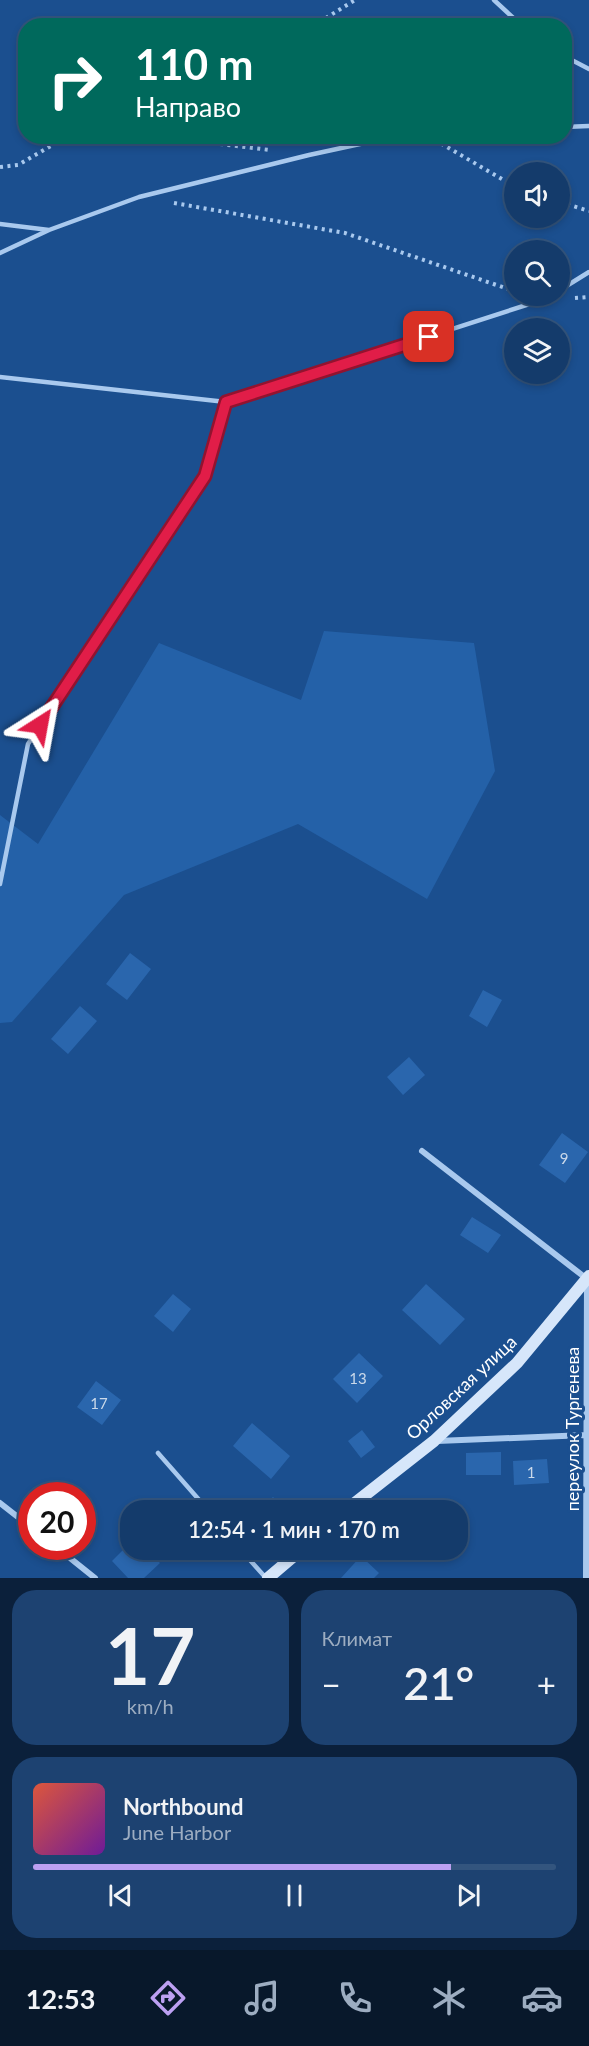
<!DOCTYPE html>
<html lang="ru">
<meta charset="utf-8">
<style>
:root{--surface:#143b6b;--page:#1d4271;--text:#f1f3f6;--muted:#9dadc1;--line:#33557e;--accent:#bca0f2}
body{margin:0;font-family:Lato,sans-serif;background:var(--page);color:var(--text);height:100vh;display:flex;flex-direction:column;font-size:22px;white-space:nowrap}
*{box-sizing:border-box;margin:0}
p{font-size:20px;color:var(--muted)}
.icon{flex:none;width:33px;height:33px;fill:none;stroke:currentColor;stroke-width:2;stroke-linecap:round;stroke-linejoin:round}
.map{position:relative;height:1578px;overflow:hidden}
.sheet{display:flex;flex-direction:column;gap:12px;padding:12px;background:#0b203b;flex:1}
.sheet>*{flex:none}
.hud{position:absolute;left:18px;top:18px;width:554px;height:126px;border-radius:24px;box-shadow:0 3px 9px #0003,0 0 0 2px var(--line);background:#00695c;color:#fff;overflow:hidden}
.fabs{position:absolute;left:504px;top:162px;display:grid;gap:12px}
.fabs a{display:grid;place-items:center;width:66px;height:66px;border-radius:50%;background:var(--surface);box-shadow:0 3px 9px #0003,0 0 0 2px var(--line);font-size:30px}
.speed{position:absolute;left:18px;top:1482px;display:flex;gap:12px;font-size:30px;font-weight:700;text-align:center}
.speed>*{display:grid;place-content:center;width:78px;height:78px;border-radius:50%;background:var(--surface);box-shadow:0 3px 9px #0003,0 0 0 2px var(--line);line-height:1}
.speed .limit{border:9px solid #d22;background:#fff;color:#111}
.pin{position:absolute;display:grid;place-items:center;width:51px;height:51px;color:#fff;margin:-26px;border-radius:12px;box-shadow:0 3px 9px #0006}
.me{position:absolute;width:66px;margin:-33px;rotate:34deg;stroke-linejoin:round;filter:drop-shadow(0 0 4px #0008)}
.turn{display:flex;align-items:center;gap:21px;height:126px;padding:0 18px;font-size:27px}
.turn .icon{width:78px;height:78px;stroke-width:2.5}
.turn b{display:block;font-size:42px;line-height:51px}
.big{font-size:45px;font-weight:600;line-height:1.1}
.sheet .tile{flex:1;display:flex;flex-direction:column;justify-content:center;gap:9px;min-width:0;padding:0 21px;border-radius:24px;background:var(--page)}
.sheet .dial{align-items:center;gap:0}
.dial b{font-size:78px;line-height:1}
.song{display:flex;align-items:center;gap:18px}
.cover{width:72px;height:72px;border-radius:9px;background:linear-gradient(135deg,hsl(10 70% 55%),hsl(280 70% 35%))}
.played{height:6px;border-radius:3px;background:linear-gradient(90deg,var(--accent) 80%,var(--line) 80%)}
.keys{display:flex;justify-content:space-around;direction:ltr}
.heat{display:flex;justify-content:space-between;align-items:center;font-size:33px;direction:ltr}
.sheet .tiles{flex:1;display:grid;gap:12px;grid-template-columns:1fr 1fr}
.tile:last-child{grid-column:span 2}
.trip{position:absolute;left:120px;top:1500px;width:348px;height:60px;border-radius:24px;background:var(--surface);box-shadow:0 3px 9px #0003,0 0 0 2px var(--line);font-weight:600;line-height:60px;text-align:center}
.menu{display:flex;height:96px;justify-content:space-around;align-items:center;background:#08182b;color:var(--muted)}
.menu .icon{width:42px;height:42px}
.menu .current{color:var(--accent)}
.menu b{font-size:27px;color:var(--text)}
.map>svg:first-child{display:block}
.green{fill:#2461a8}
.building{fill:#2a66ad}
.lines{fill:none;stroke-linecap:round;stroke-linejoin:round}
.path{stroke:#a9c9ee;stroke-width:4;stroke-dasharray:3 4.5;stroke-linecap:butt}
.lane{stroke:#a9c9ee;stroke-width:4.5}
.street{stroke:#a9c9ee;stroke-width:6}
.secondary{stroke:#d6e6fa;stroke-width:12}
.route-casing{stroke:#92132f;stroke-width:15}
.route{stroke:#e11d48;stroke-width:10}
.labels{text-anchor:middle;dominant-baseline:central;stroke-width:6;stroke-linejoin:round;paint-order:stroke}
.number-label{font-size:15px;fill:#cad9ea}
.street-label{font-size:18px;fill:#fff;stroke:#1b4f8f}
</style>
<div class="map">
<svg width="589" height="1578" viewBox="0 0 589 1578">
<rect width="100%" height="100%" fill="#1b4f8f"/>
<!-- green -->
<path class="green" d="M 324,631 L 474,643 L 495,771 L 427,899 L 298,824 L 124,895 L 12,1022 L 0,1023 L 0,815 L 38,844 L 159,643 L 301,700 Z"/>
<!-- building -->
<path class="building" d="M 130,953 L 151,969 L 127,1000 L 106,984 Z
M 483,990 L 502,1000 L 487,1027 L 469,1016 Z
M 80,1006 L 97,1021 L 68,1054 L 51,1039 Z
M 409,1057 L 425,1075 L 403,1095 L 387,1077 Z
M 562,1133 L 588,1152 L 565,1183 L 539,1165 Z
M 472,1217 L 501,1235 L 488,1253 L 460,1235 Z
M 426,1284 L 465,1319 L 440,1345 L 402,1310 Z
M 173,1294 L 191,1309 L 173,1332 L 154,1316 Z
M 359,1353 L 383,1376 L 357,1403 L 333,1379 Z
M 96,1381 L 121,1400 L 102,1425 L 77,1407 Z
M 252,1423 L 290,1456 L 271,1479 L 233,1446 Z
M 362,1430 L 375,1447 L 361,1458 L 348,1441 Z
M 501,1452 L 501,1475 L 466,1475 L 466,1453 Z
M 547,1459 L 549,1483 L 514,1485 L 513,1461 Z
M 273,1497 L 286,1510 L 259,1510 Z
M 130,1543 L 130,1550 L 147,1550 L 160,1563 L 144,1578 L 128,1578 L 112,1561 Z
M 361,1556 L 379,1573 L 374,1578 L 341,1578 Z"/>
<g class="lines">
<!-- path -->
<path class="path" d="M 313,26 L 355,0
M 153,136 L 270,150
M 428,136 L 514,186
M 0,167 L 18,165 L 68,136
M 560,202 L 589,211
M 174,203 L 345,233 L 514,291
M 575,298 L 589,297"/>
<!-- lane -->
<path class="lane" d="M 494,0 L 522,26
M 564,56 L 589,69
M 564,127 L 589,126
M 0,224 L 49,230
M 0,253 L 49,230 L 139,197 L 309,155 L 397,136
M 560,290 L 589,272
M 0,377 L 226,402
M 0,884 L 28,744 L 205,476 L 226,402 L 542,300 L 550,296
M 158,1453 L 208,1510
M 241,1550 L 266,1578"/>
<!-- street -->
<path class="street" d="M 422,1151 L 587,1279 L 586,1578
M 437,1441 L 586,1435
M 0,1503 L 32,1528
M 55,1546 L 95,1578"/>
<!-- secondary -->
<path class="secondary" d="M 346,1510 L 434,1441 L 517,1363 L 589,1276
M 268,1578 L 301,1550"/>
</g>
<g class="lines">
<defs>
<path id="route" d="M 40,725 L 205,476 L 226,402 L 429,337"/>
</defs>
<!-- route casing -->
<use href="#route" class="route-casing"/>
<!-- route -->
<use href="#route" class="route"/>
</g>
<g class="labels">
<!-- number labels -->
<g class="number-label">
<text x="564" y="1158">9</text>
<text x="358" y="1378">13</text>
<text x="99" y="1403">17</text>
<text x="531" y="1472">1</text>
</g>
<!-- street labels -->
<g class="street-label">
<text transform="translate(461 1387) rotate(-43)">Орловская улица</text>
<text transform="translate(572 1429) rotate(-90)">переулок Тургенева</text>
</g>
</g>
</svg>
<div class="fabs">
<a><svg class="icon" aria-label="sound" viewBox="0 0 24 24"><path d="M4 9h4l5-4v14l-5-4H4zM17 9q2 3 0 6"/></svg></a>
<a><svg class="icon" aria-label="search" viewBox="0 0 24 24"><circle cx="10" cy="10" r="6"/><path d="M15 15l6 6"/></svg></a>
<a><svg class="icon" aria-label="layers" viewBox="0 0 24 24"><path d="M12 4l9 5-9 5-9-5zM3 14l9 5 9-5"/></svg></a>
</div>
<div class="speed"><div class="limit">20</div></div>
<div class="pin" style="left:429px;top:337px;background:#d93025"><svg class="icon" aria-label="arrive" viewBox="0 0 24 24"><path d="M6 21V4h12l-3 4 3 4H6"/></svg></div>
<svg class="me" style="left:40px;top:725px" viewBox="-20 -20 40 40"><path d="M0-17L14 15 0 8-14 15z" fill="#e11d48" stroke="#fff" stroke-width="4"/></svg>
<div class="trip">12:54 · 1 мин · 170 m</div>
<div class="hud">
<div class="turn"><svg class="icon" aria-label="right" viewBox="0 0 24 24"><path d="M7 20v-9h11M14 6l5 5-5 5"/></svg><div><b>110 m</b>Направо</div></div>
</div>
</div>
<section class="sheet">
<div class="tiles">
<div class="tile dial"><b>17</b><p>km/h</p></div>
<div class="tile"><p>Климат</p>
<div class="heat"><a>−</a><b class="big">21°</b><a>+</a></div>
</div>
<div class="tile">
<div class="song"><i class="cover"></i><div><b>Northbound</b><p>June Harbor</p></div></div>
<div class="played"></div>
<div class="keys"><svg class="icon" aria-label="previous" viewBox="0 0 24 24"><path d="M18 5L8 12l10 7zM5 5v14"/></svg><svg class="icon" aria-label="pause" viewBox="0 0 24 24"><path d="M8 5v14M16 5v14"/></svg><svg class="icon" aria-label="next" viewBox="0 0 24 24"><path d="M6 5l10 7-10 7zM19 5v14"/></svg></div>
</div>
</div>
</section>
<nav class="menu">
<b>12:53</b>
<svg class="icon current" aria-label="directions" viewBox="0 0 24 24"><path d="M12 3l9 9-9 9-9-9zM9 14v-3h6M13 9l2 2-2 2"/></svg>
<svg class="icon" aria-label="music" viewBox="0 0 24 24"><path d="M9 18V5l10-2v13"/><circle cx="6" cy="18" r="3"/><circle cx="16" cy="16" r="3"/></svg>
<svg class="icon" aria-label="phone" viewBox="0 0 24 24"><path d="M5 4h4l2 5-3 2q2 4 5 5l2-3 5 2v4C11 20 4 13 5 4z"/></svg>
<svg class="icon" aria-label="climate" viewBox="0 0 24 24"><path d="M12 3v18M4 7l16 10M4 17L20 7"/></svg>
<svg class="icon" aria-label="car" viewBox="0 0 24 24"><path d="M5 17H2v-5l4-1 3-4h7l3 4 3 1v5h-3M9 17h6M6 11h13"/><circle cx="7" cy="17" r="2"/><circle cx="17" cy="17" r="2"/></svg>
</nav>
